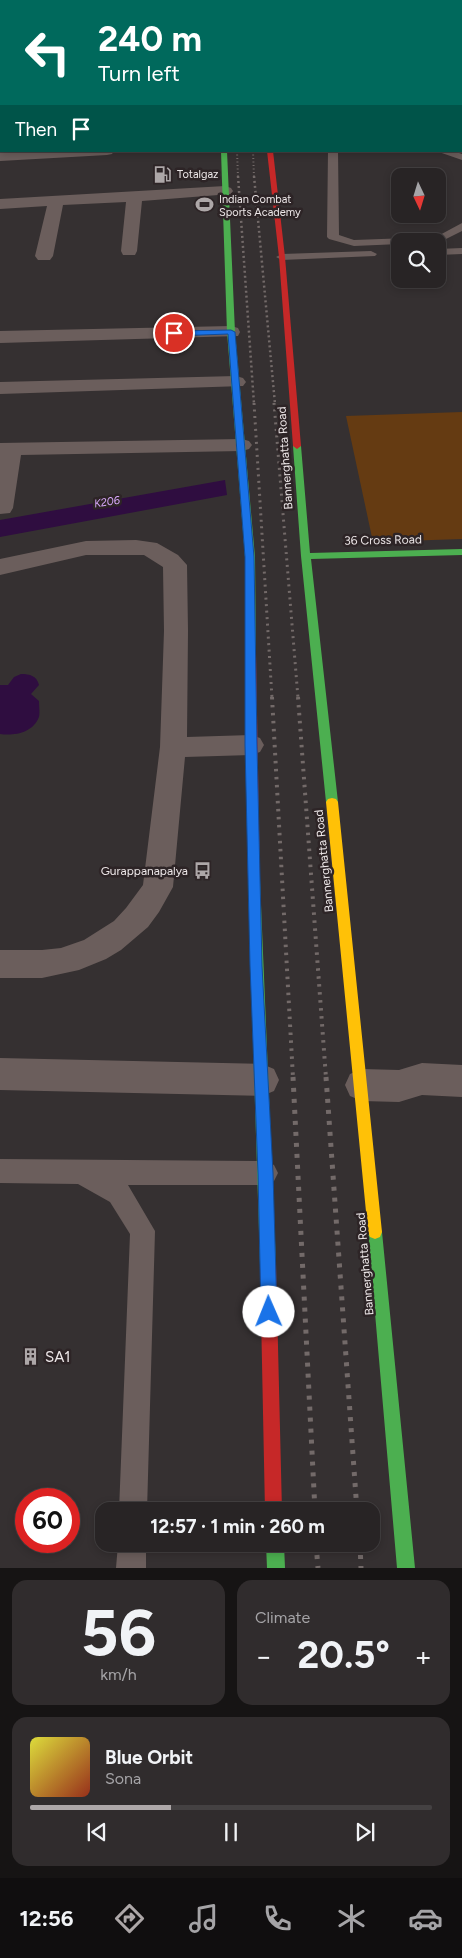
<!DOCTYPE html>
<meta charset="utf-8">
<style>
:root{--surface:#282425;--page:#302c2d;--text:#f1f3f6;--muted:#a5a4a7;--line:#444142;--accent:#ada7a8}
body{margin:0;font-family:Figtree,sans-serif;background:var(--page);color:var(--text);height:100vh;display:flex;flex-direction:column;font-size:19px;white-space:nowrap}
*{box-sizing:border-box;margin:0}
p{font-size:16px;color:var(--muted)}
.icon{flex:none;width:28px;height:28px;fill:none;stroke:currentColor;stroke-width:2;stroke-linecap:round;stroke-linejoin:round}
.map{position:relative;height:1568px;overflow:hidden}
.drawer{display:flex;flex-direction:column;gap:12px;padding:12px;background:#161414;flex:1}
.drawer>*{flex:none}
.top-card{position:absolute;left:0px;top:0px;width:462px;height:152px;box-shadow:0 2px 8px #0003,0 0 0 1px var(--line);background:#00695c;color:#fff;overflow:hidden}
.needle{width:32px;rotate:176deg}
.controls{position:absolute;left:391px;top:168px;display:grid;gap:10px}
.controls a{display:grid;place-items:center;width:55px;height:55px;border-radius:10px;background:var(--surface);box-shadow:0 2px 8px #0003,0 0 0 1px var(--line);font-size:25px}
.speed{position:absolute;left:15px;top:1488px;display:flex;gap:10px;font-size:25px;font-weight:700;text-align:center}
.speed>*{display:grid;place-content:center;width:65px;height:65px;border-radius:50%;background:var(--surface);box-shadow:0 2px 8px #0003,0 0 0 1px var(--line);line-height:1}
.speed .limit{border:8px solid #d22;background:#fff;color:#111}
.pin{position:absolute;display:grid;place-items:center;width:42px;height:42px;color:#fff;margin:-21px;border:2px solid #fff;border-radius:50%;box-shadow:0 1px 5px #0007}
.me{position:absolute;width:55px;margin:-28px;rotate:359deg;stroke-linejoin:round;filter:drop-shadow(0 0 4px #0008)}
.turn{display:flex;align-items:center;gap:18px;height:105px;padding:0 15px;font-size:22px}
.turn .icon{width:65px;height:65px;stroke-width:2.5}
.turn b{display:block;font-size:35px;line-height:42px}
.then{display:flex;align-items:center;height:48px;padding:0 15px;background:#0003;gap:10px;font-size:19px}
.big{font-size:38px;font-weight:700;line-height:1.1}
.drawer .card{flex:1;display:flex;flex-direction:column;justify-content:center;gap:8px;min-width:0;padding:0 18px;border-radius:15px;background:var(--page)}
.drawer .dial{align-items:center;gap:0}
.dial b{font-size:65px;line-height:1}
.song{display:flex;align-items:center;gap:15px}
.cover{width:60px;height:60px;border-radius:8px;background:linear-gradient(135deg,hsl(60 70% 55%),hsl(10 70% 35%))}
.played{height:5px;border-radius:2px;background:linear-gradient(90deg,var(--accent) 35%,var(--line) 35%)}
.keys{display:flex;justify-content:space-around;direction:ltr}
.heat{display:flex;justify-content:space-between;align-items:center;font-size:28px;direction:ltr}
.drawer .tiles{flex:1;display:grid;gap:12px;grid-template-columns:1fr 1fr}
.card:last-child{grid-column:span 2}
.trip{position:absolute;left:95px;top:1502px;width:285px;height:50px;border-radius:15px;background:var(--surface);box-shadow:0 2px 8px #0003,0 0 0 1px var(--line);font-weight:700;line-height:50px;text-align:center}
.tabs{display:flex;height:80px;justify-content:space-around;align-items:center;background:#100e0f;color:var(--muted)}
.tabs .icon{width:35px;height:35px}
.tabs .on{color:var(--accent)}
.tabs b{font-size:22px;color:var(--text)}
.map>svg:first-child{display:block}
.green{fill:#653b12}
.water{fill:#2f0d40}
.lines{fill:none;stroke-linecap:round;stroke-linejoin:round}
.lane{fill:#6b5e5c;fill-rule:evenodd}
.street{fill:#6b5e5c;fill-rule:evenodd}
.fast{fill:#4caf50;fill-rule:evenodd}
.slow{fill:#ffc107;fill-rule:evenodd}
.jam{fill:#c62828;fill-rule:evenodd}
.rail-far4{stroke:#736a69;stroke-width:2;stroke-dasharray:1 2.5;stroke-linecap:butt}
.rail-far3{stroke:#736a69;stroke-width:2.5;stroke-dasharray:2 3;stroke-linecap:butt}
.rail-far2{stroke:#736a69;stroke-width:3;stroke-dasharray:2 4.5;stroke-linecap:butt}
.rail-far1{stroke:#736a69;stroke-width:4;stroke-dasharray:2.5 5.5;stroke-linecap:butt}
.rail{stroke:#736a69;stroke-width:5;stroke-dasharray:4 7;stroke-linecap:butt}
.route{fill:#1a73e8;stroke:#114b97}
.labels{text-anchor:middle;dominant-baseline:central;stroke-width:5;stroke-linejoin:round;paint-order:stroke}
.far-poi-label{font-size:11px;fill:#ede7e8;stroke:#2d2426;text-anchor:start}
.far-water-label{font-size:11px;font-style:italic;fill:#d8a8fc;stroke:#2d2426}
.street-label{font-size:12px;fill:#ede7e8;stroke:#2d2426}
.poi-label{font-size:12px;fill:#ede7e8;stroke:#2d2426;text-anchor:end}
.near-poi-label{font-size:15px;fill:#ede7e8;stroke:#2d2426;text-anchor:start}
</style>
<div class="map">
<svg width="462" height="1568" viewBox="0 0 462 1568">
<rect width="100%" height="100%" fill="#353031"/>
<!-- green -->
<path class="green" d="M 462,412 L 462,539 L 373,542 L 346,416 Z"/>
<!-- water -->
<path class="water" d="M 225,480 L 227,495 L 0,537 L 0,520 Z
M 21,674 C 30,674 37,676 39,685 L 31,694 L 39,701 C 39,706 40,713 39,717 C 33,733 14,736 0,734 L 0,685 L 8,685 L 14,677 Z"/>
<g class="lines">
<!-- lane -->
<path class="lane" d="M 426,0 L 434,0 L 434,1 L 426,1 Z
M 0,4 L 1,4 L 1,8 L 0,8 Z
M 461,23 L 462,23 L 462,29 L 461,29 Z
M 328,151 L 338,151 L 339,235 L 354,240 L 436,237 L 462,223 L 462,231 L 438,243 L 438,241 L 400,241 L 400,244 L 354,246 L 329,239 L 327,237 Z
M 436,151 L 453,151 L 462,154 L 462,160 Z
M 462,248 L 462,254 L 438,255 L 438,249 Z
M 371,251 L 377,254 L 375,256 L 282,260 L 276,257 L 282,254 Z
M 0,1159 L 266,1161 L 274,1165 L 278,1173 L 274,1181 L 266,1185 L 128,1185 L 155,1231 L 147,1511 L 119,1511 L 130,1234 L 110,1202 L 78,1184 L 0,1183 Z
M 118,1544 L 146,1544 L 146,1568 L 116,1568 Z"/>
<!-- street -->
<path class="street" d="M 0,19 L 1,19 L 1,27 L 0,27 Z
M 0,151 L 114,151 L 112,154 L 107,155 L 0,161 Z
M 225,186 L 231,188 L 233,191 L 231,194 L 142,201 L 137,251 L 135,255 L 123,255 L 121,251 L 126,202 L 63,205 L 53,256 L 50,260 L 38,260 L 35,256 L 47,206 L 0,209 L 0,199 Z
M 231,326 L 238,328 L 240,332 L 238,336 L 0,343 L 0,331 Z
M 236,376 L 243,378 L 246,382 L 243,386 L 0,394 L 0,382 Z
M 242,439 L 249,441 L 252,445 L 249,449 L 242,451 L 21,455 L 13,508 L 10,513 L 0,514 L 0,443 Z
M 136,540 L 157,543 L 178,555 L 187,565 L 188,631 L 187,737 L 251,735 L 260,738 L 264,745 L 260,752 L 251,755 L 185,757 L 173,887 L 159,912 L 148,927 L 121,950 L 106,959 L 79,970 L 42,978 L 0,978 L 0,950 L 42,950 L 61,948 L 84,940 L 114,921 L 126,908 L 143,885 L 160,747 L 164,631 L 163,567 L 144,555 L 86,555 L 0,575 L 0,559 L 86,541 Z
M 0,1058 L 262,1064 L 274,1069 L 279,1080 L 274,1091 L 262,1096 L 0,1090 Z
M 422,1063 L 462,1065 L 462,1097 L 422,1095 L 399,1102 L 362,1101 L 350,1096 L 345,1085 L 350,1074 L 362,1069 L 399,1070 Z"/>
<!-- fast -->
<path class="fast" d="M 256,0 L 260,0 L 260,1 L 256,1 Z
M 461,59 L 462,59 L 462,63 L 461,63 Z
M 0,113 L 1,113 L 1,117 L 0,117 Z
M 221,151 L 227,151 L 235,332 L 255,557 L 256,653 L 251,657 L 246,653 L 245,557 L 227,332 Z
M 297,443 L 301,446 L 310,553 L 462,549 L 462,555 L 311,559 L 338,802 L 336,805 L 328,805 L 326,802 L 301,556 L 293,446 Z
M 254,876 L 258,877 L 260,881 L 276,1264 L 273,1269 L 268,1272 L 263,1269 L 260,1264 L 248,881 L 250,877 Z
M 375,1225 L 380,1227 L 382,1232 L 415,1568 L 397,1568 L 368,1232 L 370,1227 Z
M 266,1544 L 284,1544 L 285,1568 L 267,1568 Z"/>
<!-- slow -->
<path class="slow" d="M 219,0 L 223,0 L 223,1 L 219,1 Z
M 332,798 L 336,799 L 338,802 L 382,1232 L 380,1237 L 375,1239 L 370,1237 L 368,1232 L 326,802 L 328,799 Z"/>
<!-- jam -->
<path class="jam" d="M 267,151 L 273,151 L 285,257 L 301,446 L 297,449 L 293,446 L 279,257 Z
M 251,649 L 256,653 L 260,881 L 258,885 L 254,886 L 250,885 L 248,881 L 246,653 Z
M 268,1256 L 273,1259 L 276,1264 L 282,1511 L 265,1511 L 260,1264 L 263,1259 Z"/>
<!-- rail-far4 -->
<path class="rail-far4" d="M 237,151 L 238,177
M 253,151 L 254,177"/>
<!-- rail-far3 -->
<path class="rail-far3" d="M 238,176 L 254,404
M 254,176 L 275,404"/>
<!-- rail-far2 -->
<path class="rail-far2" d="M 254,403 L 272,698
M 274,403 L 298,698"/>
<!-- rail-far1 -->
<path class="rail-far1" d="M 272,697 L 293,1078
M 298,697 L 326,1078"/>
<!-- rail -->
<path class="rail" d="M 293,1077 L 315,1511
M 326,1077 L 357,1511
M 316,1544 L 318,1568
M 360,1544 L 361,1568"/>
</g>
<!-- route -->
<path class="route" d="M 231,330 L 235,332 L 254,557 L 257,745 L 262,966 L 273,1173 L 277,1312 L 275,1318 L 269,1320 L 264,1318 L 261,1312 L 258,1173 L 250,966 L 245,745 L 245,557 L 228,334 L 174,336 L 170,333 L 174,331 Z"/>
<!-- icons -->
<defs>
<symbol id="fuel-bare" viewBox="-9 -9 18 18"><path d="M-5.5-6h7V0h2V4h1.3V-2.5L3-4.5l.8-.8L6-3V5H2.5V1h-1V6h-7ZM-4.2-4.7v3.2H.2V-4.7Z" fill="#ada7a8" stroke="#2d2426" stroke-width="2.5" paint-order="stroke"/></symbol>
<symbol id="stadium-bare" viewBox="-9 -9 18 18"><path d="M0-5a6.5 5 0 1 0 0 10a6.5 5 0 1 0 0-10ZM-3.5-1.8h7v3.6h-7Z" fill="#ada7a8" stroke="#2d2426" stroke-width="2.5" paint-order="stroke"/></symbol>
<symbol id="bus-bare" viewBox="-9 -9 18 18"><path d="M-5-6H5V4H4V6H2V4H-2V6H-4V4H-5ZM-3.5-4V0h7V-4ZM-3.5 1.2v1.5H-2V1.2ZM2 1.2v1.5H3.5V1.2Z" fill="#ada7a8" stroke="#2d2426" stroke-width="2.5" paint-order="stroke"/></symbol>
<symbol id="building-bare" viewBox="-9 -9 18 18"><path d="M-4-6H4V6H1V3H-1V6H-4ZM-2.5-4.3h1.7v1.8h-1.7ZM.8-4.3h1.7v1.8H.8ZM-2.5-1h1.7V.8h-1.7ZM.8-1h1.7V.8H.8Z" fill="#ada7a8" stroke="#2d2426" stroke-width="2.5" paint-order="stroke"/></symbol>
</defs>
<g fill-rule="evenodd">
<use href="#fuel-bare" x="150" y="162" width="25" height="25"/>
<use href="#stadium-bare" x="192" y="192" width="25" height="25"/>
<use href="#bus-bare" x="190" y="858" width="25" height="25"/>
<use href="#building-bare" x="18" y="1344" width="25" height="25"/>
</g>
<g class="labels">
<!-- far-poi labels -->
<g class="far-poi-label">
<text x="177" y="174">Totalgaz</text>
<text x="219" y="199">Indian Combat<tspan x="219" dy="13">Sports Academy</tspan></text>
</g>
<!-- far-water labels -->
<g class="far-water-label">
<text transform="translate(107 502) rotate(-9)">K206</text>
</g>
<!-- street labels -->
<g class="street-label">
<text transform="translate(285 458) rotate(-94)">Bannerghatta Road</text>
<text transform="translate(383 540) rotate(-1)">36 Cross Road</text>
<text transform="translate(324 861) rotate(-96)">Bannerghatta Road</text>
<text transform="translate(365 1264) rotate(-95)">Bannerghatta Road</text>
</g>
<!-- poi labels -->
<g class="poi-label">
<text x="188" y="871">Gurappanapalya</text>
</g>
<!-- near-poi labels -->
<g class="near-poi-label">
<text x="45" y="1357">SA1</text>
</g>
</g>
</svg>
<div class="controls">
<a><svg class="needle" viewBox="-14 -14 28 28"><path d="M0-13l5 13h-10z" fill="#e53935"/><path d="M0 13l5-13h-10z" fill="#a5a4a7"/></svg></a>
<a><svg class="icon" aria-label="search" viewBox="0 0 24 24"><circle cx="10" cy="10" r="6"/><path d="M15 15l6 6"/></svg></a>
</div>
<div class="speed"><div class="limit">60</div></div>
<div class="pin" style="left:174px;top:333px;background:#d93025"><svg class="icon" aria-label="arrive" viewBox="0 0 24 24"><path d="M6 21V4h12l-3 4 3 4H6"/></svg></div>
<svg class="me" style="left:269px;top:1312px" viewBox="-20 -20 40 40"><circle r="19" fill="#fff"/><path d="M0-13L10 11 0 6-10 11z" fill="#1a73e8"/></svg>
<div class="trip">12:57 · 1 min · 260 m</div>
<div class="top-card">
<div class="turn"><svg class="icon" aria-label="left" viewBox="0 0 24 24"><path d="M17 20v-9H6M10 6l-5 5 5 5"/></svg><div><b>240 m</b>Turn left</div></div>
<div class="then">Then<svg class="icon" aria-label="arrive" viewBox="0 0 24 24"><path d="M6 21V4h12l-3 4 3 4H6"/></svg></div>
</div>
</div>
<section class="drawer">
<div class="tiles">
<div class="card dial"><b>56</b><p>km/h</p></div>
<div class="card"><p>Climate</p>
<div class="heat"><a>−</a><b class="big">20.5°</b><a>+</a></div>
</div>
<div class="card">
<div class="song"><i class="cover"></i><div><b>Blue Orbit</b><p>Sona</p></div></div>
<div class="played"></div>
<div class="keys"><svg class="icon" aria-label="previous" viewBox="0 0 24 24"><path d="M18 5L8 12l10 7zM5 5v14"/></svg><svg class="icon" aria-label="pause" viewBox="0 0 24 24"><path d="M8 5v14M16 5v14"/></svg><svg class="icon" aria-label="next" viewBox="0 0 24 24"><path d="M6 5l10 7-10 7zM19 5v14"/></svg></div>
</div>
</div>
</section>
<nav class="tabs">
<b>12:56</b>
<svg class="icon on" aria-label="directions" viewBox="0 0 24 24"><path d="M12 3l9 9-9 9-9-9zM9 14v-3h6M13 9l2 2-2 2"/></svg>
<svg class="icon" aria-label="music" viewBox="0 0 24 24"><path d="M9 18V5l10-2v13"/><circle cx="6" cy="18" r="3"/><circle cx="16" cy="16" r="3"/></svg>
<svg class="icon" aria-label="phone" viewBox="0 0 24 24"><path d="M5 4h4l2 5-3 2q2 4 5 5l2-3 5 2v4C11 20 4 13 5 4z"/></svg>
<svg class="icon" aria-label="climate" viewBox="0 0 24 24"><path d="M12 3v18M4 7l16 10M4 17L20 7"/></svg>
<svg class="icon" aria-label="car" viewBox="0 0 24 24"><path d="M5 17H2v-5l4-1 3-4h7l3 4 3 1v5h-3M9 17h6M6 11h13"/><circle cx="7" cy="17" r="2"/><circle cx="17" cy="17" r="2"/></svg>
</nav>
